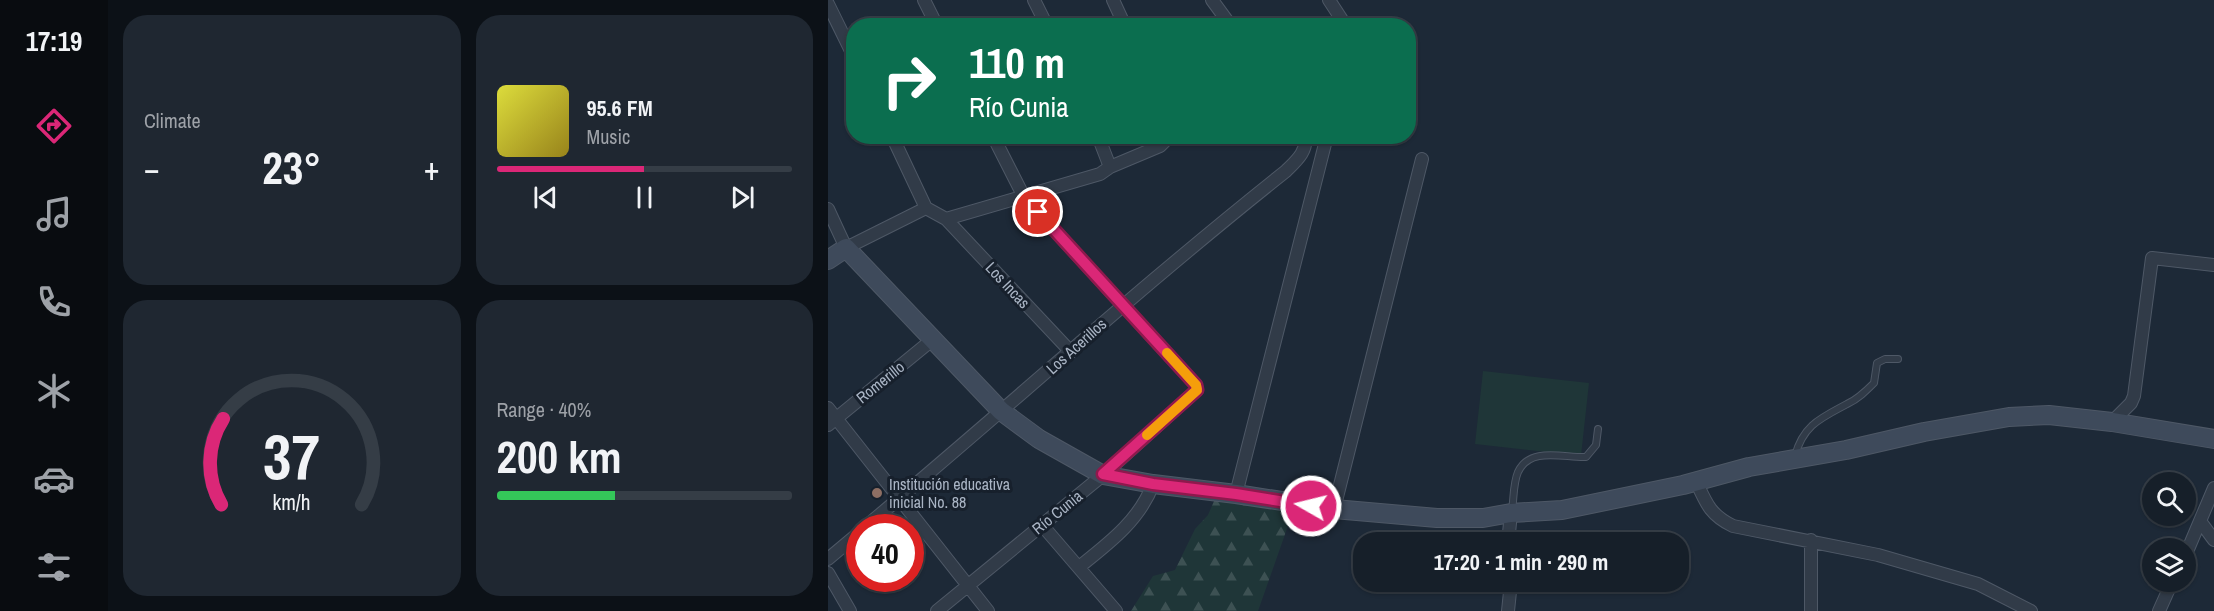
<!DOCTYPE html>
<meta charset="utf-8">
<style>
:root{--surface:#161f29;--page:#1f2731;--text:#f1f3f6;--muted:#9ea2a8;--line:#353d46;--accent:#db2777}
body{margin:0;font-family:"Archivo Narrow",sans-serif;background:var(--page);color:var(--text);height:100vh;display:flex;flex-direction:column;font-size:22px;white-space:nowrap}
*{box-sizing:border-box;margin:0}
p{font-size:20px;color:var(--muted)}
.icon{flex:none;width:33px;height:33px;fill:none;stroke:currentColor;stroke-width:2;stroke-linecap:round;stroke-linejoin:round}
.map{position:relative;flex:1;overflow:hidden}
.side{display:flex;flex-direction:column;gap:15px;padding:15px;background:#0c1117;width:720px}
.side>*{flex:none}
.banner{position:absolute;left:18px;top:18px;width:570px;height:126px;border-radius:24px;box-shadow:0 2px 4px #0004,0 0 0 2px var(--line);background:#0b6e4f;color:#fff;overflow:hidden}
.controls{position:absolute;left:1314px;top:472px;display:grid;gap:12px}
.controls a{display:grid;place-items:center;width:54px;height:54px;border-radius:50%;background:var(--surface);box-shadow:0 2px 4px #0004,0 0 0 2px var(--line);font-size:30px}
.speed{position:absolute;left:18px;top:514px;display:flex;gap:12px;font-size:30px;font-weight:700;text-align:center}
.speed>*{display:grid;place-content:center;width:78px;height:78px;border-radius:50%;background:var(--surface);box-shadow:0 2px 4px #0004,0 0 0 2px var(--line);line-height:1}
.speed .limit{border:9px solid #d22;background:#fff;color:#111}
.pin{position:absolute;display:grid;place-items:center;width:51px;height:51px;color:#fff;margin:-26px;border:3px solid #fff;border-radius:50%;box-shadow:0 2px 6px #0007}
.me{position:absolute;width:66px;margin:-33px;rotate:278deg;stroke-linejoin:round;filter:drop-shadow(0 0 4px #0008)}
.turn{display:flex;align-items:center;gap:21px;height:126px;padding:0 24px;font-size:27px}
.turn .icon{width:78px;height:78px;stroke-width:2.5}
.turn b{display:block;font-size:42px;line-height:51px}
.big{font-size:45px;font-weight:700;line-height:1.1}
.side .tile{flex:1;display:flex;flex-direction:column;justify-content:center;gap:9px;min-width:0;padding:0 21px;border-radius:24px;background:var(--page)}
.side .dial{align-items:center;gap:0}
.dial svg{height:156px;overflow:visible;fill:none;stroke:var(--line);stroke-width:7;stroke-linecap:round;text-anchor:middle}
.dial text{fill:var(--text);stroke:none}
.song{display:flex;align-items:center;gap:18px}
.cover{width:72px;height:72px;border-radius:9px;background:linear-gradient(135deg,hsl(60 70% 55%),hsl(50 70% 35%))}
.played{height:6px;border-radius:3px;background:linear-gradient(90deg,var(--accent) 50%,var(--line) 50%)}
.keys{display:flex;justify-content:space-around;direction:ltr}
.heat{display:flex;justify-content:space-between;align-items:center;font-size:33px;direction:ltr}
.charge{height:9px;border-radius:4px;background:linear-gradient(90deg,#34c759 40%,var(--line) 0)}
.side .tiles{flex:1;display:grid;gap:15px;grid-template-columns:repeat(2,1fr)}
.trip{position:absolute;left:525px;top:532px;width:336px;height:60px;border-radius:24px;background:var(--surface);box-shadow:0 2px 4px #0004,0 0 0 2px var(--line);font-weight:700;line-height:60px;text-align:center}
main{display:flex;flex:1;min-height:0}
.tabs{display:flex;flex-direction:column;width:108px;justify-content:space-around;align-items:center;background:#090c10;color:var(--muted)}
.tabs .icon{width:42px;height:42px}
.tabs .active{color:var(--accent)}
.tabs b{font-size:27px;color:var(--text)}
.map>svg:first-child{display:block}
.forest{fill:url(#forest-firs)}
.pitch{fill:#1f3638}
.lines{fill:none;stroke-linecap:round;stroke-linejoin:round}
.lane-casing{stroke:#4e5866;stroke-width:8}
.street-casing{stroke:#4e5866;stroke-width:14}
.secondary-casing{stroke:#4e5866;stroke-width:20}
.lane{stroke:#313b48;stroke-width:6}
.street{stroke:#313b48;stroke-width:12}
.secondary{stroke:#3e4a5b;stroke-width:18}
.route-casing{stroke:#8e194d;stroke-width:15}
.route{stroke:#db2777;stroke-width:10}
.slow{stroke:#f59e0b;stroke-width:10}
.education-dot{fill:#8d6e63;stroke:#17202c;stroke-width:2}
.labels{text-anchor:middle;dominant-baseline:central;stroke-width:6;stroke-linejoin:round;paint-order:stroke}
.street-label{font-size:16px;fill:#aab5c5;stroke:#17202c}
.poi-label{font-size:16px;fill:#aab5c5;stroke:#17202c;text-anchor:start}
</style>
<main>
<nav class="tabs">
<b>17:19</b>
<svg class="icon active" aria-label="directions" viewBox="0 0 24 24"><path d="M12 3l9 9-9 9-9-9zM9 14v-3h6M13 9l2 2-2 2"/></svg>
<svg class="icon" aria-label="music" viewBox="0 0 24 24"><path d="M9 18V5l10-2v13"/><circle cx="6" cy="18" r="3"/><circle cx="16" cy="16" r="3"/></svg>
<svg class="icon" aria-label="phone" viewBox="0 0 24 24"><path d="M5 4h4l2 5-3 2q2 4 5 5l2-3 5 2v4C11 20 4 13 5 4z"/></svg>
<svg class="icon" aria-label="climate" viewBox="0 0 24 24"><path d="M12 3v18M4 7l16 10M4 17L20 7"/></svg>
<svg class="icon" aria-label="car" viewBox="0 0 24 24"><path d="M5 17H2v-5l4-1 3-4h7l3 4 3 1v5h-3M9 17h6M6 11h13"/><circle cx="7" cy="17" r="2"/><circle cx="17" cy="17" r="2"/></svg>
<svg class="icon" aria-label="filters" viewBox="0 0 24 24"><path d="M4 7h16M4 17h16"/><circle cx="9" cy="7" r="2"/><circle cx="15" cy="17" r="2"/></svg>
</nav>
<section class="side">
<div class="tiles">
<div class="tile"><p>Climate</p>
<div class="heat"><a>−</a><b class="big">23°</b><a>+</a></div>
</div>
<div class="tile">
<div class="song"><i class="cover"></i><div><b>95.6 FM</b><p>Music</p></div></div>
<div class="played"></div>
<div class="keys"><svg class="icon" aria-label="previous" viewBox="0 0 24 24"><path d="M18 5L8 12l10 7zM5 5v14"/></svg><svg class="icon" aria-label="pause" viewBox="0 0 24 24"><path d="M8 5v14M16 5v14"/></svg><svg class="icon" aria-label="next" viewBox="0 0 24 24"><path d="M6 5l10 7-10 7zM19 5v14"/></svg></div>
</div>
<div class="tile dial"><svg viewBox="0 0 100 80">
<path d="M14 69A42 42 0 1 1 86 69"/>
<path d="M14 69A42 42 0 0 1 15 25" stroke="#db2777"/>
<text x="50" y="56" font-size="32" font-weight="700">37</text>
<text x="50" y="72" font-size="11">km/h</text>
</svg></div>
<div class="tile"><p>Range · 40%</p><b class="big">200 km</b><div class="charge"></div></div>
</div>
</section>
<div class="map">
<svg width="1386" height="611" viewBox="0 0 1386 611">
<defs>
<pattern id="forest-firs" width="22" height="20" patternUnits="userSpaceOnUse" patternTransform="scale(1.5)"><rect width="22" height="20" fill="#1f3638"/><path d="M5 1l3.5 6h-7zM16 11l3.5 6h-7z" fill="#3d5153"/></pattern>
</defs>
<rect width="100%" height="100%" fill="#1d2937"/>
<!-- forest -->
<path class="forest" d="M 390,492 L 468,503 L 430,611 L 303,611 L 325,576 L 347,570 L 367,529 L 380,515 Z"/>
<!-- pitch -->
<path class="pitch" d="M 655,371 L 761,383 L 753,456 L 647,444 Z"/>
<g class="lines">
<defs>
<path id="lane" d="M 967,456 C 975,425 993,418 1019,404 C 1030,399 1038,391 1046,383 L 1049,363 L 1057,359 L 1070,359
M 684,510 C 686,498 685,484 690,472 C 702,446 736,458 758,457 L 768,445 L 770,429"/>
<path id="street" d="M 96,0 L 109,26
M 206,0 L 219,26
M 285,0 L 297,26
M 384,0 L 403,26
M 501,0 L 518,26
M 0,4 L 26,57
M 64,136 L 98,208
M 270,136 L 282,167
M 0,209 L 18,248 L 98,208 L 118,219 L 272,174 L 282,167 L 332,146 L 342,136
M 118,219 L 243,352
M 0,408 L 160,611
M 1284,422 L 1303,403 L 1306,396 L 1324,258 L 1386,265
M 0,425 L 104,340
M 868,481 C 878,503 882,515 905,526 L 1050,555 L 1150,584 L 1203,611
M 408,494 L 499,136
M 506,509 L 594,159
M 1372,521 L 1386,540
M 214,525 L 288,611
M 36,528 C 177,410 313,286 458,171 C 468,161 480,151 477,136
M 983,540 L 983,611
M 680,543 L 683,513
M 1358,554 L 1386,488
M 0,559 L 32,532
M 251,567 C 280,544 312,520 325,484
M 0,573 L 22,611
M 109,611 L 275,475 L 369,390 L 368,385 L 196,197 L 165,136
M 680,611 L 683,582
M 1331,611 L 1344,582"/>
<path id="secondary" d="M 0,260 L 18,248 L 173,411 L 211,439 L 275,475 L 325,484 L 408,494 L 506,509 L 609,518 L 655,518 L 683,513 L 734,510 L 855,485 L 921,467 L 1018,450 L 1096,432 L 1181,417 L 1221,415 L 1284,422 L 1386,439"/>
</defs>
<!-- lane casing -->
<use href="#lane" class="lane-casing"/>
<!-- street casing -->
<use href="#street" class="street-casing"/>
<!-- secondary casing -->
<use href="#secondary" class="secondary-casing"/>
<!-- lane -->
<use href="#lane" class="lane"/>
<!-- street -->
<use href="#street" class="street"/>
<!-- secondary -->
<use href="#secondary" class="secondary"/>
</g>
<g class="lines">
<defs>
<path id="route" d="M 210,212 L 368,385 L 369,390 L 275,474 L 325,484 L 408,494 L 483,506"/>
</defs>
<!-- route casing -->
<use href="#route" class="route-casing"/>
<!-- route -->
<use href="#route" class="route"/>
<!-- slow -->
<path class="slow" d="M 319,435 L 369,390 L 368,385 L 339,353"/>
</g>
<!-- markers -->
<circle class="education-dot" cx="49" cy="493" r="6"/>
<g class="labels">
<!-- street labels -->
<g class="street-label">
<text transform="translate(180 285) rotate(47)">Los Incas</text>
<text transform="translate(248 346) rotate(-42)">Los Acerillos</text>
<text transform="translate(52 382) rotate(-39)">Romerillo</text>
<text transform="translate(229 512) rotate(-39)">Río Cunia</text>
</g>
<!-- poi labels -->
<g class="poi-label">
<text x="61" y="484">Institución educativa<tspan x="61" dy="18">inicial No. 88</tspan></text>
</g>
</g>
</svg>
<div class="controls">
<a><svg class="icon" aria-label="search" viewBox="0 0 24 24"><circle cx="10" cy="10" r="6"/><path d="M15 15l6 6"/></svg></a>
<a><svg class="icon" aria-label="layers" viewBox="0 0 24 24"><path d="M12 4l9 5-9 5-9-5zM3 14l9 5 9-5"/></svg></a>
</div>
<div class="speed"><div class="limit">40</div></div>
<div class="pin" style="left:210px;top:212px;background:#d93025"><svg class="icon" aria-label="arrive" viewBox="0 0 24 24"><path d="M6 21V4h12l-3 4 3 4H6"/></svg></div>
<svg class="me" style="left:483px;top:506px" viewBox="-20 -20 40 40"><circle r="17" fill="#db2777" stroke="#fff" stroke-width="3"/><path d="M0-11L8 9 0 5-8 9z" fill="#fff"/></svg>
<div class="trip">17:20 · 1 min · 290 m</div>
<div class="banner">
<div class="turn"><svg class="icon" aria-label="right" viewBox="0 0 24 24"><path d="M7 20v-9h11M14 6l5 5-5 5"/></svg><div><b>110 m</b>Río Cunia</div></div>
</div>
</div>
</main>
